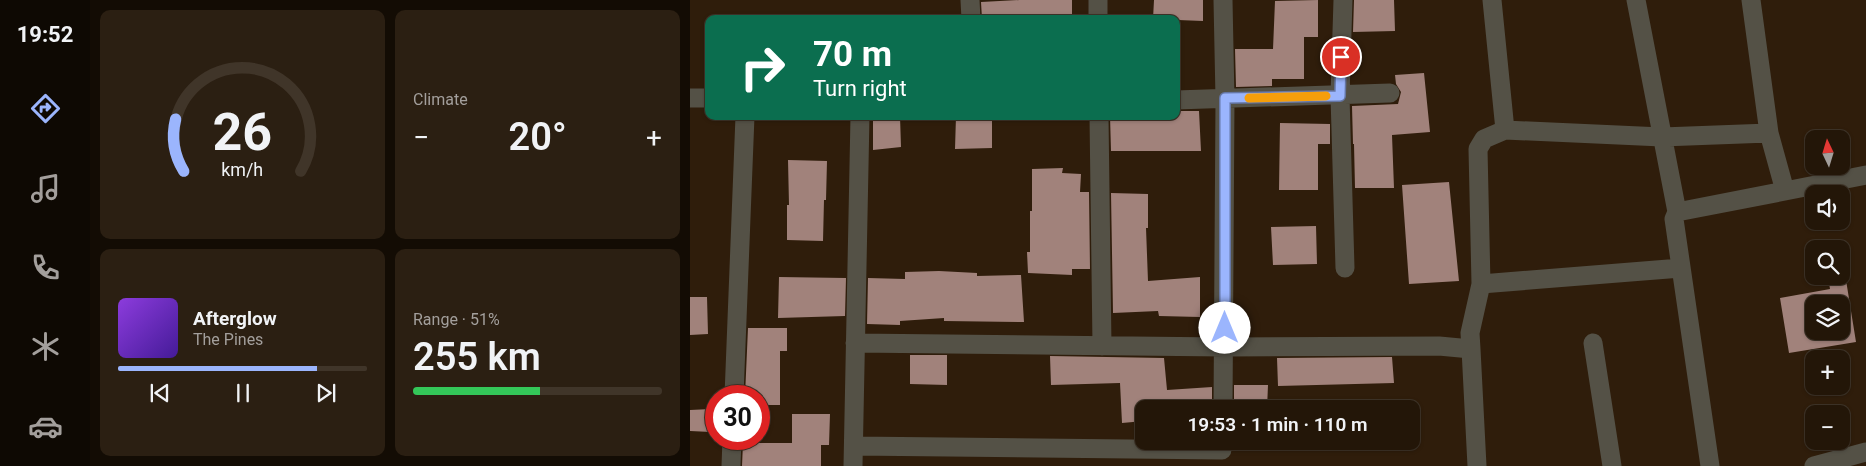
<!DOCTYPE html>
<meta charset="utf-8">
<style>
:root{--surface:#231608;--page:#2b1f12;--text:#f1f3f6;--muted:#a39f9c;--line:#403529;--accent:#9bb5fd}
body{margin:0;font-family:Roboto,sans-serif;background:var(--page);color:var(--text);height:100vh;display:flex;flex-direction:column;font-size:19px;white-space:nowrap}
*{box-sizing:border-box;margin:0}
p{font-size:16px;color:var(--muted)}
.icon{flex:none;width:28px;height:28px;fill:none;stroke:currentColor;stroke-width:2;stroke-linecap:round;stroke-linejoin:round}
.map{position:relative;flex:1;overflow:hidden}
.panel{display:flex;flex-direction:column;gap:10px;padding:10px;background:#130c04;width:600px}
.panel>*{flex:none}
.hud{position:absolute;left:15px;top:15px;width:475px;height:105px;border-radius:10px;box-shadow:0 1px 4px #0004,0 0 0 1px var(--line);background:#0b6e4f;color:#fff;overflow:hidden}
.needle{width:32px;rotate:356deg}
.buttons{position:absolute;left:1115px;top:130px;display:grid;gap:10px}
.buttons a{display:grid;place-items:center;width:45px;height:45px;border-radius:10px;background:var(--surface);box-shadow:0 1px 4px #0004,0 0 0 1px var(--line);font-size:25px}
.speed{position:absolute;left:15px;top:385px;display:flex;gap:10px;font-size:25px;font-weight:700;text-align:center}
.speed>*{display:grid;place-content:center;width:65px;height:65px;border-radius:50%;background:var(--surface);box-shadow:0 1px 4px #0004,0 0 0 1px var(--line);line-height:1}
.speed .limit{border:8px solid #d22;background:#fff;color:#111}
.pin{position:absolute;display:grid;place-items:center;width:42px;height:42px;color:#fff;margin:-21px;border:2px solid #fff;border-radius:50%;box-shadow:0 1px 5px #0007}
.me{position:absolute;width:55px;margin:-28px;rotate:0deg;stroke-linejoin:round;filter:drop-shadow(0 0 4px #0008)}
.turn{display:flex;align-items:center;gap:18px;height:105px;padding:0 25px;font-size:22px}
.turn .icon{width:65px;height:65px;stroke-width:2.5}
.turn b{display:block;font-size:35px;line-height:42px}
.big{font-size:38px;font-weight:600;line-height:1.1}
.panel .card{flex:1;display:flex;flex-direction:column;justify-content:center;gap:8px;min-width:0;padding:0 18px;border-radius:10px;background:var(--page)}
.panel .dial{align-items:center;gap:0}
.dial svg{height:130px;overflow:visible;fill:none;stroke:var(--line);stroke-width:7;stroke-linecap:round;text-anchor:middle}
.dial text{fill:var(--text);stroke:none}
.song{display:flex;align-items:center;gap:15px}
.cover{width:60px;height:60px;border-radius:8px;background:linear-gradient(135deg,hsl(270 70% 55%),hsl(260 70% 35%))}
.played{height:5px;border-radius:2px;background:linear-gradient(90deg,var(--accent) 80%,var(--line) 80%)}
.keys{display:flex;justify-content:space-around;direction:ltr}
.heat{display:flex;justify-content:space-between;align-items:center;font-size:28px;direction:ltr}
.charge{height:8px;border-radius:4px;background:linear-gradient(90deg,#34c759 51%,var(--line) 0)}
.panel .tiles{flex:1;display:grid;gap:10px;grid-template-columns:repeat(2,1fr)}
.trip{position:absolute;left:445px;top:400px;width:285px;height:50px;border-radius:10px;background:var(--surface);box-shadow:0 1px 4px #0004,0 0 0 1px var(--line);font-weight:600;line-height:50px;text-align:center}
main{display:flex;flex:1;min-height:0}
.menu{display:flex;flex-direction:column;width:90px;justify-content:space-around;align-items:center;background:#0e0903;color:var(--muted)}
.menu .icon{width:35px;height:35px}
.menu .current{color:var(--accent)}
.menu b{font-size:22px;color:var(--text)}
.map>svg:first-child{display:block}
.building{fill:#a1827b;fill-rule:evenodd}
.lines{fill:none;stroke-linecap:round;stroke-linejoin:round}
.minor{stroke:#545146;stroke-width:19}
.route-casing{stroke:#6576a4;stroke-width:12}
.route{stroke:#9bb5fd;stroke-width:9}
.slow{stroke:#f59e0b;stroke-width:9}
</style>
<main>
<nav class="menu">
<b>19:52</b>
<svg class="icon current" aria-label="directions" viewBox="0 0 24 24"><path d="M12 3l9 9-9 9-9-9zM9 14v-3h6M13 9l2 2-2 2"/></svg>
<svg class="icon" aria-label="music" viewBox="0 0 24 24"><path d="M9 18V5l10-2v13"/><circle cx="6" cy="18" r="3"/><circle cx="16" cy="16" r="3"/></svg>
<svg class="icon" aria-label="phone" viewBox="0 0 24 24"><path d="M5 4h4l2 5-3 2q2 4 5 5l2-3 5 2v4C11 20 4 13 5 4z"/></svg>
<svg class="icon" aria-label="climate" viewBox="0 0 24 24"><path d="M12 3v18M4 7l16 10M4 17L20 7"/></svg>
<svg class="icon" aria-label="car" viewBox="0 0 24 24"><path d="M5 17H2v-5l4-1 3-4h7l3 4 3 1v5h-3M9 17h6M6 11h13"/><circle cx="7" cy="17" r="2"/><circle cx="17" cy="17" r="2"/></svg>
</nav>
<section class="panel">
<div class="tiles">
<div class="card dial"><svg viewBox="0 0 100 80">
<path d="M14 69A42 42 0 1 1 86 69"/>
<path d="M14 69A42 42 0 0 1 9 37" stroke="#9bb5fd"/>
<text x="50" y="56" font-size="32" font-weight="700">26</text>
<text x="50" y="72" font-size="11">km/h</text>
</svg></div>
<div class="card"><p>Climate</p>
<div class="heat"><a>−</a><b class="big">20°</b><a>+</a></div>
</div>
<div class="card">
<div class="song"><i class="cover"></i><div><b>Afterglow</b><p>The Pines</p></div></div>
<div class="played"></div>
<div class="keys"><svg class="icon" aria-label="previous" viewBox="0 0 24 24"><path d="M18 5L8 12l10 7zM5 5v14"/></svg><svg class="icon" aria-label="pause" viewBox="0 0 24 24"><path d="M8 5v14M16 5v14"/></svg><svg class="icon" aria-label="next" viewBox="0 0 24 24"><path d="M6 5l10 7-10 7zM19 5v14"/></svg></div>
</div>
<div class="card"><p>Range · 51%</p><b class="big">255 km</b><div class="charge"></div></div>
</div>
</section>
<div class="map">
<svg width="1176" height="466" viewBox="0 0 1176 466">
<rect width="100%" height="100%" fill="#2f1d0b"/>
<!-- building -->
<path class="building" d="M 330,0 L 382,0 L 382,19 L 292,19 L 291,2 Z
M 464,0 L 513,0 L 513,21 L 463,19 Z
M 628,0 L 628,37 L 614,37 L 614,79 L 582,79 L 582,86 L 546,87 L 545,49 L 583,49 L 585,1 Z
M 664,0 L 704,0 L 705,31 L 663,32 Z
M 734,73 L 740,132 L 702,135 L 704,188 L 665,188 L 664,144 L 663,144 L 662,106 L 708,104 L 711,92 L 706,84 L 705,75 Z
M 486,111 L 509,111 L 511,151 L 421,151 L 420,116 L 486,116 Z
M 183,116 L 210,116 L 211,147 L 183,150 Z
M 266,116 L 302,116 L 302,148 L 265,149 Z
M 590,123 L 640,124 L 640,144 L 628,144 L 628,190 L 589,190 Z
M 98,160 L 137,161 L 136,200 L 134,200 L 133,241 L 97,240 L 97,205 L 99,205 Z
M 373,168 L 372,173 L 391,174 L 390,192 L 399,192 L 400,269 L 382,269 L 382,275 L 338,273 L 337,252 L 340,252 L 340,211 L 342,211 L 342,169 Z
M 759,182 L 769,281 L 719,284 L 712,185 Z
M 421,193 L 458,194 L 458,228 L 456,228 L 458,281 L 510,277 L 510,317 L 469,316 L 468,311 L 423,313 Z
M 626,226 L 627,264 L 583,265 L 581,227 Z
M 249,271 L 287,273 L 287,276 L 331,275 L 334,322 L 254,321 L 254,318 L 210,321 L 210,325 L 177,324 L 178,278 L 215,279 L 215,272 Z
M 89,277 L 156,278 L 155,316 L 88,318 Z
M 1156,280 L 1166,342 L 1099,353 L 1090,298 L 1140,289 L 1139,283 ZM 1124,304 L 1151,304 L 1151,331 L 1124,331 Z
M 0,297 L 17,297 L 18,334 L 0,335 Z
M 58,328 L 97,328 L 97,351 L 90,351 L 90,405 L 69,405 L 69,396 L 55,396 Z
M 220,355 L 257,355 L 257,385 L 220,384 Z
M 360,356 L 474,358 L 477,390 L 522,387 L 522,409 L 454,409 L 454,421 L 432,423 L 430,383 L 361,385 Z
M 702,357 L 704,383 L 588,386 L 587,358 Z
M 544,385 L 578,385 L 577,409 L 544,409 Z
M 21,409 L 21,432 L 0,431 L 0,410 Z
M 102,414 L 140,414 L 139,445 L 131,445 L 131,466 L 52,466 L 53,443 L 102,443 Z"/>
<g class="lines">
<!-- minor -->
<path class="minor" d="M 280,0 L 281,19
M 408,0 L 408,19
M 533,0 L 535,99 L 533,409
M 653,0 L 650,96 L 655,268
M 802,0 L 815,130
M 946,0 L 987,212
M 1061,0 L 1079,133
M 0,98 L 19,98
M 486,100 L 700,93
M 409,116 L 412,346
M 791,284 L 991,268
M 165,343 L 535,347 L 749,346 L 781,349 L 780,333 L 791,284 L 788,149 L 794,139 L 815,130 L 972,137 L 1079,133 L 1095,191 L 1176,175
M 903,343 L 922,466
M 781,349 L 787,466
M 44,396 L 55,116
M 164,446 L 532,450
M 41,466 L 42,439
M 163,466 L 170,116
M 1020,466 L 984,219 L 987,212 L 1095,191
M 1124,466 L 1176,452"/>
</g>
<g class="lines">
<defs>
<path id="route" d="M 535,328 L 535,98 L 650,96 L 651,57"/>
</defs>
<!-- route casing -->
<use href="#route" class="route-casing"/>
<!-- route -->
<use href="#route" class="route"/>
<!-- slow -->
<path class="slow" d="M 559,98 L 636,96"/>
</g>
</svg>
<div class="buttons">
<a><svg class="needle" viewBox="-14 -14 28 28"><path d="M0-13l5 13h-10z" fill="#e53935"/><path d="M0 13l5-13h-10z" fill="#a39f9c"/></svg></a>
<a><svg class="icon" aria-label="sound" viewBox="0 0 24 24"><path d="M4 9h4l5-4v14l-5-4H4zM17 9q2 3 0 6"/></svg></a>
<a><svg class="icon" aria-label="search" viewBox="0 0 24 24"><circle cx="10" cy="10" r="6"/><path d="M15 15l6 6"/></svg></a>
<a><svg class="icon" aria-label="layers" viewBox="0 0 24 24"><path d="M12 4l9 5-9 5-9-5zM3 14l9 5 9-5"/></svg></a>
<a>+</a>
<a>−</a>
</div>
<div class="speed"><div class="limit">30</div></div>
<div class="pin" style="left:651px;top:57px;background:#d93025"><svg class="icon" aria-label="arrive" viewBox="0 0 24 24"><path d="M6 21V4h12l-3 4 3 4H6"/></svg></div>
<svg class="me" style="left:535px;top:328px" viewBox="-20 -20 40 40"><circle r="19" fill="#fff"/><path d="M0-13L10 11 0 6-10 11z" fill="#9bb5fd"/></svg>
<div class="trip">19:53 · 1 min · 110 m</div>
<div class="hud">
<div class="turn"><svg class="icon" aria-label="right" viewBox="0 0 24 24"><path d="M7 20v-9h11M14 6l5 5-5 5"/></svg><div><b>70 m</b>Turn right</div></div>
</div>
</div>
</main>
